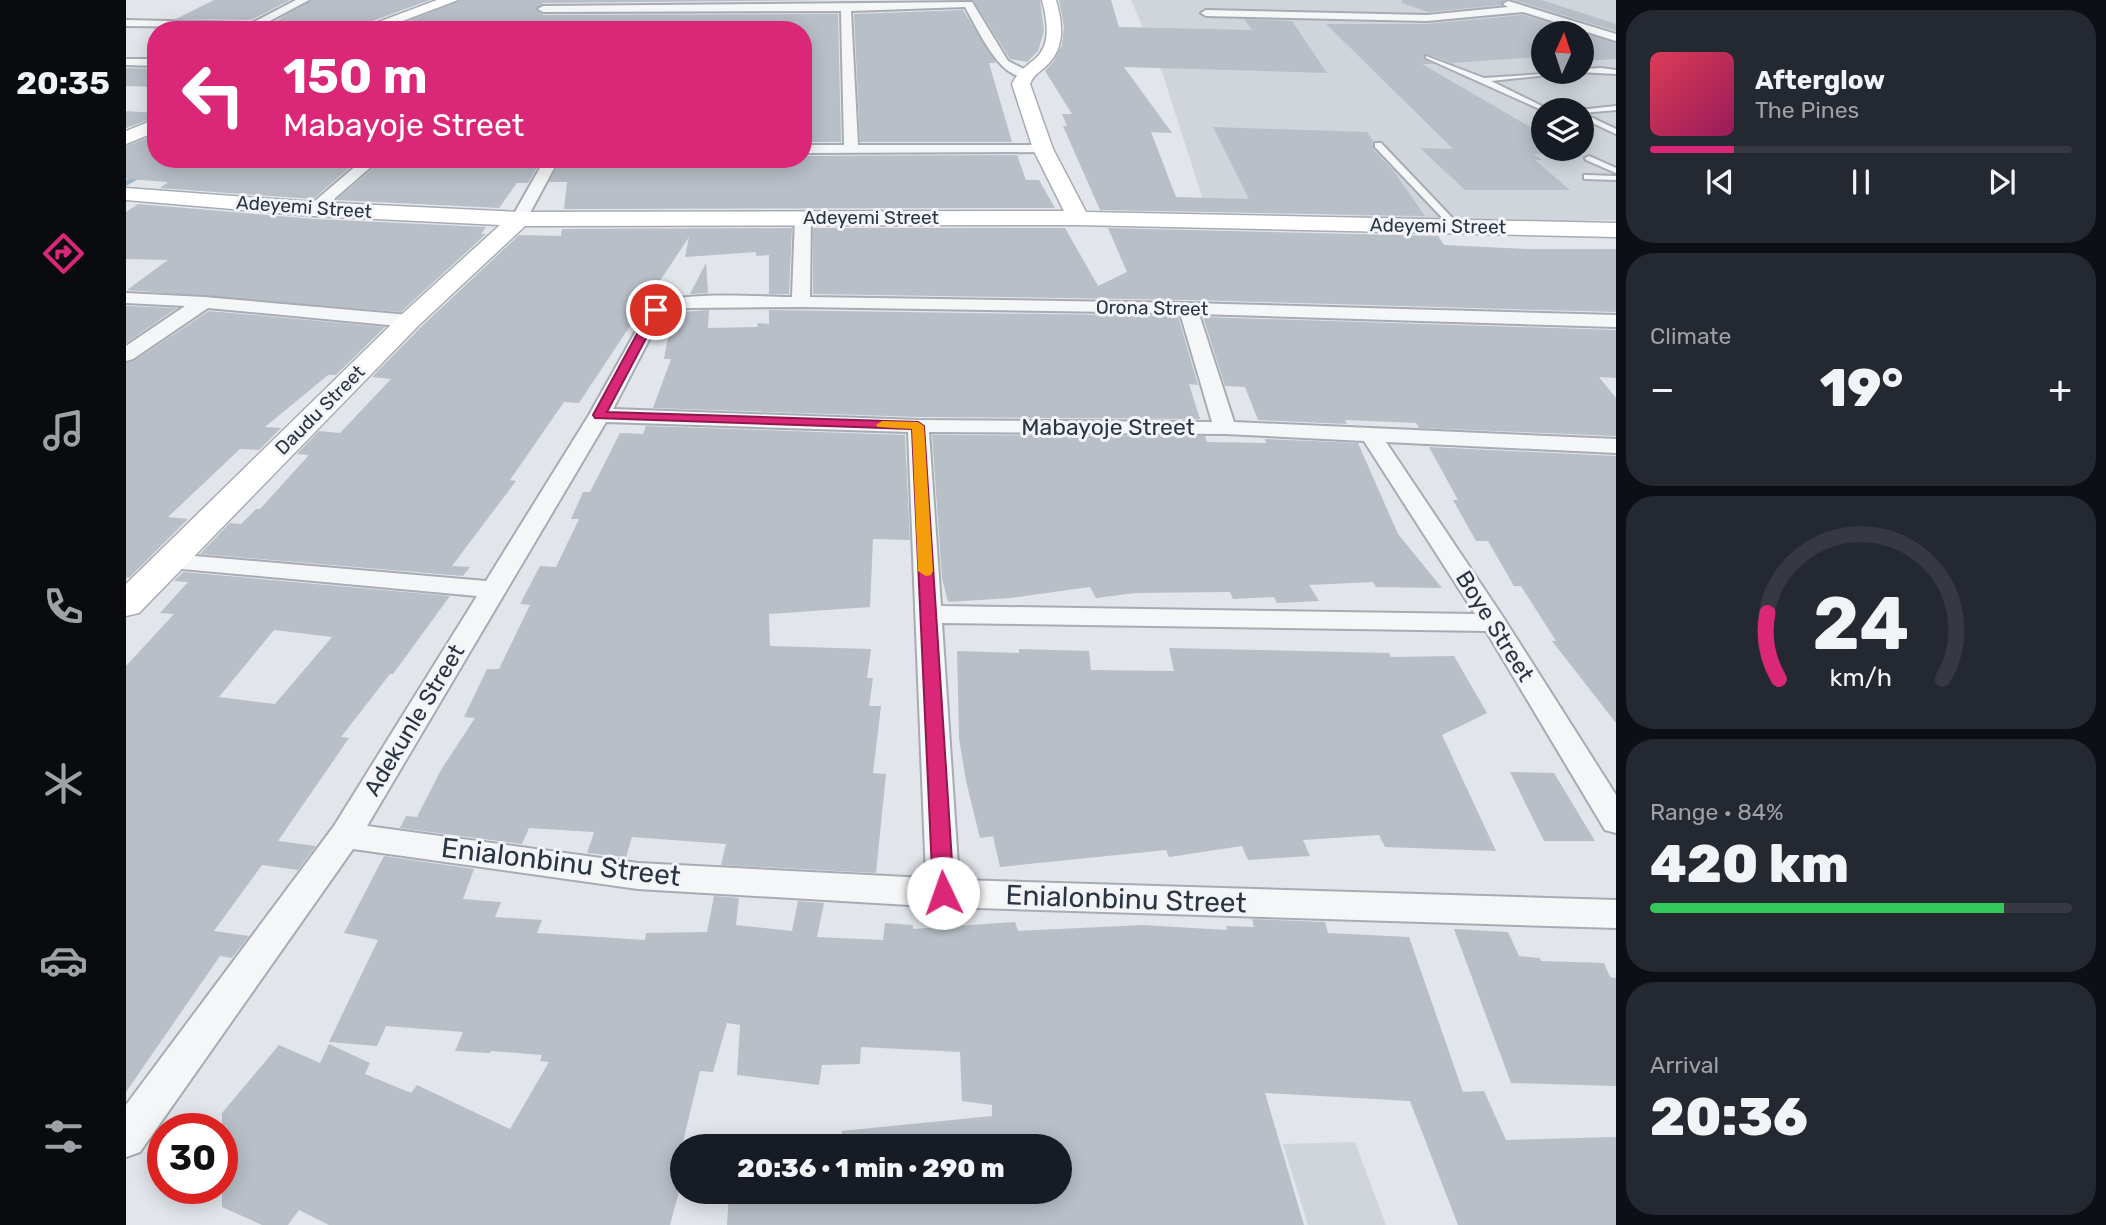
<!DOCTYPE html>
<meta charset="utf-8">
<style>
:root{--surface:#171b24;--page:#242831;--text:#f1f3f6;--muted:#9ea1a6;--line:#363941;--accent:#db2777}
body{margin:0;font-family:Rubik,sans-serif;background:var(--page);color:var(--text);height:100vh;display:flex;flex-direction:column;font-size:26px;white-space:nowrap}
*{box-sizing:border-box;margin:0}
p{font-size:23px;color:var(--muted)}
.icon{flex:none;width:38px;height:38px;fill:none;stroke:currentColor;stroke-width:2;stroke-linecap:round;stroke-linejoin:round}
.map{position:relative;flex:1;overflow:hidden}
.side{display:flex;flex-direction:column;gap:10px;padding:10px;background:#0d0f14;width:490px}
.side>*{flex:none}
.banner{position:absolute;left:21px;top:21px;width:665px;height:147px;border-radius:28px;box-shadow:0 4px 18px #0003;background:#db2777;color:#fff;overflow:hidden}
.needle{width:46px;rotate:3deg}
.tools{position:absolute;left:1405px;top:21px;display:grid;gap:14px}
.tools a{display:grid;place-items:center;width:63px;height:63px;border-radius:50%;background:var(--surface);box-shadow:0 4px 18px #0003;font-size:35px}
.speed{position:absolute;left:21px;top:1113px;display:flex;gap:14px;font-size:35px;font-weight:700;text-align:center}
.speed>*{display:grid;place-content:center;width:91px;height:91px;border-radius:50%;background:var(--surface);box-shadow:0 4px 18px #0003;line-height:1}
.speed .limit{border:10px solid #d22;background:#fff;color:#111}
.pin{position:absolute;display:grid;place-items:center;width:60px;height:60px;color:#fff;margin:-30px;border:4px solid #fff;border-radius:50%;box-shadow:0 2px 7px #0007}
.me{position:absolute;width:77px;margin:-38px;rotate:357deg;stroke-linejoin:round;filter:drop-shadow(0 0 5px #0008)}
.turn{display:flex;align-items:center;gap:24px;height:147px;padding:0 21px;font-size:32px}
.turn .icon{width:91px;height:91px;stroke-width:2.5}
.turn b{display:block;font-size:49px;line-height:60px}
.big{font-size:52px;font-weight:800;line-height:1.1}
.side .card{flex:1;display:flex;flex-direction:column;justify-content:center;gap:10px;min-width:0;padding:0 24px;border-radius:28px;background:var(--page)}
.side .dial{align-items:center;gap:0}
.dial svg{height:182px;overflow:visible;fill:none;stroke:var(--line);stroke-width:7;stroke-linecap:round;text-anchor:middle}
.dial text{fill:var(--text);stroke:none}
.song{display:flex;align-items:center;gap:21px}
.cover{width:84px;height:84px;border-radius:10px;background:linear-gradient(135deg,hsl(350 70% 55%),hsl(330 70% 35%))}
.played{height:7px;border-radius:4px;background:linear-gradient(90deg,var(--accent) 20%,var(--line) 20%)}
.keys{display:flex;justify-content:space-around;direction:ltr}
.heat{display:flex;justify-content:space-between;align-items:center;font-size:38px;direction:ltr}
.charge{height:10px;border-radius:5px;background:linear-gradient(90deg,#34c759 84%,var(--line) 0)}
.trip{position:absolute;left:544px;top:1134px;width:402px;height:70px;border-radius:35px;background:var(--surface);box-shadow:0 4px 18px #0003;font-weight:800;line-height:70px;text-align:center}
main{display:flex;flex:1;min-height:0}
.dock{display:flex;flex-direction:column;width:126px;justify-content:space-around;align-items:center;background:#090b0e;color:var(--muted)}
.dock .icon{width:49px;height:49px}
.dock .active{color:var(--accent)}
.dock b{font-size:32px;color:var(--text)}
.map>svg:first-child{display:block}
.built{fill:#d0d5dc;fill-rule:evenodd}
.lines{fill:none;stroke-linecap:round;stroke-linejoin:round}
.stream{stroke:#9eb4c9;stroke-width:5}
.building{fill:#b9bfc7;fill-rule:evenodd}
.lane-casing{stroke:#a7acb4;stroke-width:4}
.street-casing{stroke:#a7acb4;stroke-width:4}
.secondary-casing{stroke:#a7acb4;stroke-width:3}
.lane{fill:#f5f6f8;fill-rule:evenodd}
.street{fill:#f5f6f8;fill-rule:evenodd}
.secondary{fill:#fff;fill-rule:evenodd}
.route{fill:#db2777;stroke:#8e194d;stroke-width:2}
.slow{fill:#f59e0b}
.labels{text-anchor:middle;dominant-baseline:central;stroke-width:6;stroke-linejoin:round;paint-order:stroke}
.far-street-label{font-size:19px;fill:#2a3442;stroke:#f2f4f8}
.street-label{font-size:23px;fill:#2a3442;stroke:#f2f4f8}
.near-street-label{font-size:28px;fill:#2a3442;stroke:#f2f4f8}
</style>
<main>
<nav class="dock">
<b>20:35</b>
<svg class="icon active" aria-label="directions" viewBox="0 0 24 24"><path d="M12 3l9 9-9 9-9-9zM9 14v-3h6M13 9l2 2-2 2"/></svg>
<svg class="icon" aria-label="music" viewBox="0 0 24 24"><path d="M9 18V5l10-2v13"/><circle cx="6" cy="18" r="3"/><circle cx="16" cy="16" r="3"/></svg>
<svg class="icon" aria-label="phone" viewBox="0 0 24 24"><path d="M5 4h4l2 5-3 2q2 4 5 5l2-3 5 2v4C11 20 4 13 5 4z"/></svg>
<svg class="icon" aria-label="climate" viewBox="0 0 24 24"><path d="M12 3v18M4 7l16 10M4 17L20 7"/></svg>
<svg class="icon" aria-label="car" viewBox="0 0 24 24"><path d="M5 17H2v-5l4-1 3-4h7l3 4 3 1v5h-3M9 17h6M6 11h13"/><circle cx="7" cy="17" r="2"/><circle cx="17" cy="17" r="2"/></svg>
<svg class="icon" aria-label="filters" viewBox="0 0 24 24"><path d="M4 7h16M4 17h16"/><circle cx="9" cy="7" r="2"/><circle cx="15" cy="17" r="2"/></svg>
</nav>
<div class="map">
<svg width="1490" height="1225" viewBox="0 0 1490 1225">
<rect width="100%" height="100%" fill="#e2e5ea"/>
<!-- built -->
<path class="built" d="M 1005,0 L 1362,0 L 1490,40 L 1490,220 L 1373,222 L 1080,209 L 1037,75 ZM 1418,33 L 1456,33 L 1456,72 L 1418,72 ZM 1418,110 L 1456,110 L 1456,149 L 1418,149 Z
M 1377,0 L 1490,0 L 1490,37 Z
M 1229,1142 L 1260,1225 L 1182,1225 L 1157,1144 Z"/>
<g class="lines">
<!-- stream -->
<path class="stream" d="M 0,183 L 18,173"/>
</g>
<!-- building -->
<path class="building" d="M 88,0 L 164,0 L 125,20 L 50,19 Z
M 185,0 L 304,0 L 241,23 L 150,21 Z
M 334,0 L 707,0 L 417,3 L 410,10 L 417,15 L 712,14 L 715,142 L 677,142 L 677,30 L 320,30 L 268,27 Z
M 847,0 L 914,0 L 918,31 L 912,51 L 901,62 L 884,59 Z
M 933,0 L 985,0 L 993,27 L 1126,30 L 1118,19 L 1166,21 L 1201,73 L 998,67 L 1046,133 L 1025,132 L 1050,197 L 1123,199 L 1087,127 L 1241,132 L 1247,141 L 1247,149 L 1267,170 L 1299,216 L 974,210 L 937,126 L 941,126 L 936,114 L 946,114 L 919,71 L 927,62 L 936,45 L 938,27 Z
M 1276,0 L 1379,0 L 1375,5 L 1302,12 L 1276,3 Z
M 1388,0 L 1416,0 L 1490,24 L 1490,31 Z
M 837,10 L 870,63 L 863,63 L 886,142 L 734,142 L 728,14 Z
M 1397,15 L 1490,43 L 1490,59 L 1456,61 L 1456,33 L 1418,33 L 1418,60 L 1410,57 L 1326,63 L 1301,54 L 1297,58 L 1307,64 L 1296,64 L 1418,135 L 1418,149 L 1441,149 L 1448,153 L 1407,154 L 1416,160 L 1409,160 L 1444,190 L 1339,190 L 1294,148 L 1327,149 L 1200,24 L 1301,24 Z
M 0,68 L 30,69 L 30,87 L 0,86 Z
M 0,111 L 30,113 L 30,117 L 0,128 Z
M 30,135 L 30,159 L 179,159 L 229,163 L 187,199 L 34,188 L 42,182 L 0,179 L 0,146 Z
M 891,155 L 900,180 L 913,180 L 929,208 L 438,209 L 441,182 L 423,182 L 435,159 L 677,159 L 677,156 Z
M 272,159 L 416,159 L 402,183 L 391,183 L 373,208 L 210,200 L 251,165 L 263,166 Z
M 12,204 L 188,219 L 360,227 L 355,234 L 360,234 L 275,312 L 1,290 L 42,260 L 0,259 L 0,212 Z
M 666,228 L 663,294 L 643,294 L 643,255 L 630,256 L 630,252 L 559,257 L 563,237 L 453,403 L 438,402 L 384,480 L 390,481 L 326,566 L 344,567 L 337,576 L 74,554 L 104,523 L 115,524 L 130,509 L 134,509 L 183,455 L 171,454 L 193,431 L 214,433 L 265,379 L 246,377 L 294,328 L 393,235 L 435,236 L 436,229 Z
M 687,228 L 939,228 L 972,286 L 1001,272 L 982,228 L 1312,236 L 1318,245 L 1400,249 L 1490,249 L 1490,312 L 1062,300 L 687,294 Z
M 580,263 L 582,293 L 564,294 Z
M 0,306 L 51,308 L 0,343 Z
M 583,310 L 582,328 L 631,327 L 632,323 L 643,324 L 643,310 L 1052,316 L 1072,385 L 1063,384 L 1074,419 L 792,417 L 527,408 L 545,359 L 538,359 L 542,338 L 556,312 Z
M 83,311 L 259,327 L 210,375 L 202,375 L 139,427 L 155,428 L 133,450 L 114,449 L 42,517 L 62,519 L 3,578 L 0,577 L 0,363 L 8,361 Z
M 1077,317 L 1490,330 L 1490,378 L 1473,377 L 1490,398 L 1490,436 L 1293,428 L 1290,423 L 1219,420 L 1221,424 L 1132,420 L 1119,387 L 1099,386 Z
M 520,426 L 779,435 L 784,540 L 747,539 L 744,607 L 643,614 L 644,646 L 745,649 L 741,678 L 747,678 L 743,706 L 755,706 L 747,773 L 760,774 L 750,873 L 595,865 L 600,844 L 506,837 L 500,857 L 461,853 L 468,832 L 403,828 L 396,844 L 274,828 L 280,816 L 291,817 L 315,770 L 349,718 L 338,717 L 361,669 L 373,669 L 404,605 L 394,604 L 414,566 L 430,567 L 453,519 L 445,519 L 457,492 L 464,492 L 494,433 L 517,434 Z
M 806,435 L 1079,436 L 1081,442 L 1140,443 L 1139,439 L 1232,443 L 1272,534 L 1316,588 L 1250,587 L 1247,582 L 1183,585 L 1193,601 L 1151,603 L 1148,597 L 1107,599 L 1104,592 L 1009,593 L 970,598 L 964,587 L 884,598 L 822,602 L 816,578 Z
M 1303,447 L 1490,456 L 1490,723 L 1426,641 L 1430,641 L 1395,586 L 1388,586 L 1362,541 L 1350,541 L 1327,500 L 1332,500 Z
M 57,572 L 324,596 L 267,674 L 264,674 L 215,737 L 223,738 L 152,841 L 190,846 L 172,870 L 136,865 L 88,931 L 123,936 L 106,958 L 94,956 L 0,1092 L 0,666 L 48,614 L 34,613 L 62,582 L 48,581 ZM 148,630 L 206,637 L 149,704 L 93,697 Z
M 1043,648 L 1263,653 L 1265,657 L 1328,656 L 1361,713 L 1316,735 L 1370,851 L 1259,847 L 1253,835 L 1177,840 L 1184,856 L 1122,860 L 1116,846 L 1043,857 L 1040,850 L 874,867 L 867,836 L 854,838 L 840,781 L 833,738 L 831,651 L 893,653 L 893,649 L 963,651 L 965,670 L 1048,671 Z
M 1384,772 L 1428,773 L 1469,841 L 1418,841 Z
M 258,856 L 348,869 L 337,899 L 375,902 L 369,917 L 416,920 L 411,933 L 519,940 L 520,933 L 581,932 L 588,896 L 613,898 L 610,925 L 666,931 L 672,901 L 698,903 L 691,937 L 757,940 L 759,923 L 787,925 L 787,929 L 889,922 L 892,931 L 1016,925 L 1101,930 L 1100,926 L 1128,927 L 1126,919 L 1199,922 L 1202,933 L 1283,937 L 1337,1092 L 1358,1091 L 1380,1140 L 1490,1137 L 1490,1225 L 1332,1225 L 1284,1101 L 1139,1093 L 1178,1225 L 601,1225 L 603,1192 L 934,1192 L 934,1146 L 606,1146 L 606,1140 L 716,1137 L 716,1131 L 866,1116 L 866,1105 L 836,1101 L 834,1052 L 735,1047 L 734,1064 L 696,1065 L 693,1085 L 611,1075 L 614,1025 L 601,1023 L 587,1072 L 574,1071 L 556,1146 L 556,1181 L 544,1225 L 203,1225 L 173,1210 L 162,1225 L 136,1225 L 96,1207 L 96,1113 L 153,1045 L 194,1063 L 203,1044 L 244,1063 L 239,1074 L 285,1093 L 291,1085 L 384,1129 L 423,1062 L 414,1061 L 416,1055 L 365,1051 L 364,1053 L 329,1051 L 337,1032 L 260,1026 L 251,1046 L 203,1042 L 252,940 L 218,933 Z
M 1328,929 L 1382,932 L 1393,956 L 1414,958 L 1415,961 L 1478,963 L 1484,977 L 1490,978 L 1490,1086 L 1385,1083 Z"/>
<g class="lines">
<defs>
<path id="lane" d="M 1300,56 L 1358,78 L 1448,72 L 1365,81 L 1424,110 L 1418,111 L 1300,58 Z
M 1475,68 L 1490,70 L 1490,74 L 1453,72 L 1456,72 L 1456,69 Z
M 1490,106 L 1490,110 L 1456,113 L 1490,129 L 1490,134 L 1456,118 L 1456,110 L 1453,110 Z
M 1249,143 L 1255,143 L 1332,224 L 1332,228 L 1326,228 L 1249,147 Z
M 1463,156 L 1490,168 L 1490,173 L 1460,160 L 1459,158 Z
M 1461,175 L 1490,176 L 1490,180 L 1458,179 L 1458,175 Z"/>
<path id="street" d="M 170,0 L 183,0 L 140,23 L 241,26 L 246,29 L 0,26 L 0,20 L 126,23 Z
M 1382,1 L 1490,34 L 1490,41 L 1397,12 L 1301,21 L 1080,16 L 1075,13 L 1080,10 L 1301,15 L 1382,7 L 1377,4 Z
M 846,2 L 882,61 L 902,71 L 902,77 C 873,80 852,29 839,7 L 725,11 L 732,145 L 917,145 L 924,149 L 922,152 L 677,153 L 677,145 L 718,145 L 715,11 L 417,12 L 412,9 L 417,6 Z
M 0,59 L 30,59 L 30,66 L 0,65 Z
M 238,159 L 254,159 L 193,212 L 183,212 L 180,209 L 183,206 Z
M 419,159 L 433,159 L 399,222 L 387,222 L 385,219 Z
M 677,212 L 685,217 L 684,297 L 1062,303 L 1490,315 L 1490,327 L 1073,314 L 1108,422 L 1490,439 L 1490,453 L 1260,442 L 1377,617 L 1490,795 L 1490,833 L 1479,830 L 1360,631 L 816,623 L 833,880 L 1490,900 L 1490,928 L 817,907 L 512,889 L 227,849 L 14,1152 L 0,1157 L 0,1105 L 208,826 L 351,596 L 45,568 L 36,566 L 33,561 L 36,556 L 45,554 L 360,581 L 463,415 L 524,306 C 559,290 626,297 666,297 L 669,217 ZM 675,307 L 1054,313 L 1086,422 L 792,420 L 487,409 L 537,313 L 562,308 ZM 480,422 L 782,432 L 800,878 L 512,863 L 241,826 ZM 803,432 L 1099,434 L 1238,441 L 1349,614 L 815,606 Z
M 0,293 L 78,297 L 283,315 L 292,321 L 283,327 L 82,308 L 7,359 L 0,361 L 0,346 L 59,306 L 0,303 Z"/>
<path id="secondary" d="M 311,0 L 332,0 L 253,30 L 231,30 Z
M 916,0 L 930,0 C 937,25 940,49 918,68 C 912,73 907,76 904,84 L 927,149 L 960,212 L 1490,223 L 1490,237 L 952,225 L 399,226 L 292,326 L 13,613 L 0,616 L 0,584 L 274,316 L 374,225 L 188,216 L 0,200 L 0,188 L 188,202 L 393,212 L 938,211 L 907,149 L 886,84 C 892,72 899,67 909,59 C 926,44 921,20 916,0 Z
M 30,119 L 30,132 L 0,144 L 0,131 Z"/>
</defs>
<!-- lane casing -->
<use href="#lane" class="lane-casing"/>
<!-- street casing -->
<use href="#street" class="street-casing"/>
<!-- secondary casing -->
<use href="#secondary" class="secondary-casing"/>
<!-- lane -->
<use href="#lane" class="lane"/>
<!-- street -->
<use href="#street" class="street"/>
<!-- secondary -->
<use href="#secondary" class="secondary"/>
</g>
<!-- route -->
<path class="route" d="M 530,307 L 535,310 L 481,412 L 792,422 L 798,426 L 828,893 L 825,899 L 817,901 L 810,899 L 807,893 L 786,429 L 469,418 L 467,415 L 524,310 Z"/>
<!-- slow -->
<path class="slow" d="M 756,421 L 792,422 L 798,426 L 807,571 L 805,575 L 800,576 L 792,571 L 786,429 L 752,427 L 750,425 Z"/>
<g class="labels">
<!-- far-street labels -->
<g class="far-street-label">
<text transform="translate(178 207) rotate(4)">Adeyemi Street</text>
<text x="745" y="217">Adeyemi Street</text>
<text transform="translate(1312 226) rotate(1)">Adeyemi Street</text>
<text transform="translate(1026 308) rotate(1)">Orona Street</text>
<text transform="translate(194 410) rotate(-45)">Daudu Street</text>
</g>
<!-- street labels -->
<g class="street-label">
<text x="982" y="427">Mabayoje Street</text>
<text transform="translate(1369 626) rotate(58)">Boye Street</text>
<text transform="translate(288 720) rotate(-59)">Adekunle Street</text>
</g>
<!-- near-street labels -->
<g class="near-street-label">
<text transform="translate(435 862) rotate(7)">Enialonbinu Street</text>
<text transform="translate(1000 899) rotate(2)">Enialonbinu Street</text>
</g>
</g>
</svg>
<div class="tools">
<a><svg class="needle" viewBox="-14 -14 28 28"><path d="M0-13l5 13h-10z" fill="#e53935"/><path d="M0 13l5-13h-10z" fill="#9ea1a6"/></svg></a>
<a><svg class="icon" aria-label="layers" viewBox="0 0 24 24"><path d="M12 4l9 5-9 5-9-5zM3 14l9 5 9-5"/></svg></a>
</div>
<div class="speed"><div class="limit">30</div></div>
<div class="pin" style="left:530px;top:310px;background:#d93025"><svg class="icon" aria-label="arrive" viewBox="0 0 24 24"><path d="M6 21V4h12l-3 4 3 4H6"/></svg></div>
<svg class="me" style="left:817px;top:893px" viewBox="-20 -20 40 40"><circle r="19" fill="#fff"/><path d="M0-13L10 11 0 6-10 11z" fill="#db2777"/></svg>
<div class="trip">20:36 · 1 min · 290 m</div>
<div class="banner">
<div class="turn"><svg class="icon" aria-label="left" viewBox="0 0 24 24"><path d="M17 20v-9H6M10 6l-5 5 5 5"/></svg><div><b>150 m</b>Mabayoje Street</div></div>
</div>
</div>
<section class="side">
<div class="card">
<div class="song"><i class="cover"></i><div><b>Afterglow</b><p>The Pines</p></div></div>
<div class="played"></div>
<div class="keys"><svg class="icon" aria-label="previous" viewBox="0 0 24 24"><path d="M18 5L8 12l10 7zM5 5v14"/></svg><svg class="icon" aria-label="pause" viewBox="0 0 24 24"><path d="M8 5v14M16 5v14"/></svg><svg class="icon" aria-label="next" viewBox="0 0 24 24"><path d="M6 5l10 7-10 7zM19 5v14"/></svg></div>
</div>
<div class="card"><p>Climate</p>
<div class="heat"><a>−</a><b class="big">19°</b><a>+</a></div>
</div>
<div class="card dial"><svg viewBox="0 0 100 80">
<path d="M14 69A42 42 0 1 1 86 69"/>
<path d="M14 69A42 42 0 0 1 9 40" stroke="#db2777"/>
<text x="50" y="56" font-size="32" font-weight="700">24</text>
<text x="50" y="72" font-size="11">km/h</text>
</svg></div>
<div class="card"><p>Range · 84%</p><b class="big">420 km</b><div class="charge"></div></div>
<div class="card"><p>Arrival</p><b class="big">20:36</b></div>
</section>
</main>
